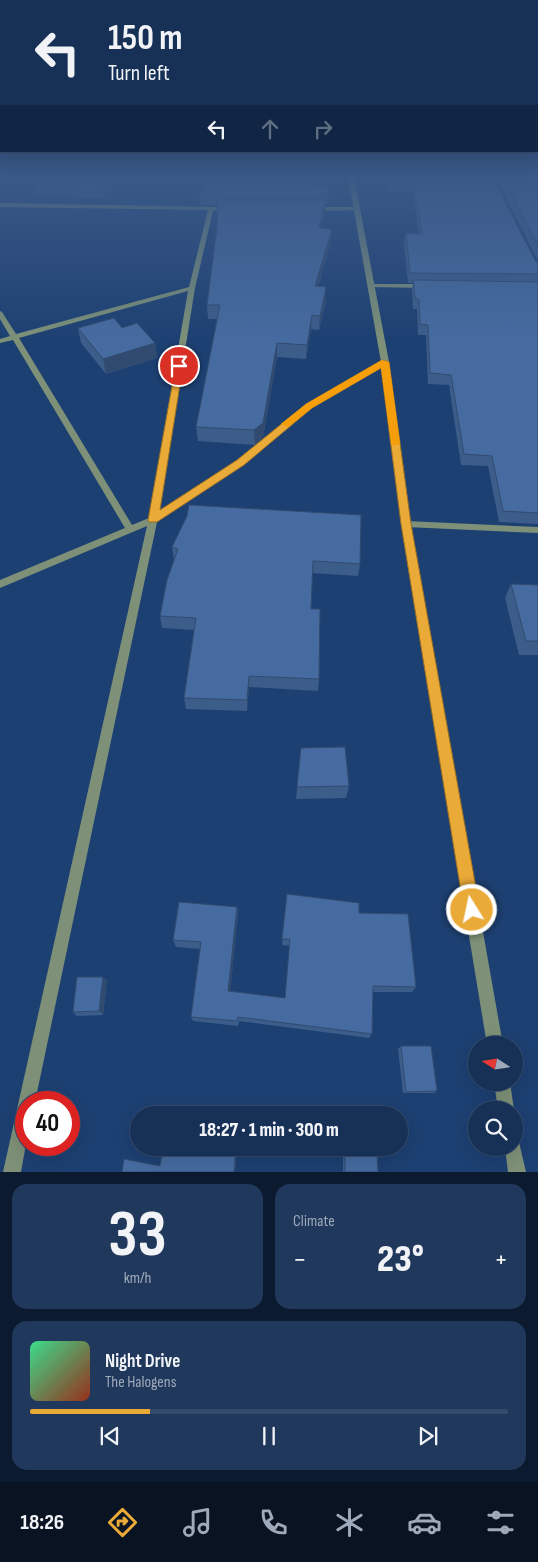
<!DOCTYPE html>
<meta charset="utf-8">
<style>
:root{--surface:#163056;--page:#1f385c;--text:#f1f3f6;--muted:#9ea9b9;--line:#354b6c;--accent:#eaaa38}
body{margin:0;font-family:"Sofia Sans Condensed",sans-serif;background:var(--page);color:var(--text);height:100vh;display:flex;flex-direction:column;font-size:19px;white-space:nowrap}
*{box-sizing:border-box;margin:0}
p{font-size:16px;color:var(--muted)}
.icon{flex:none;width:28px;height:28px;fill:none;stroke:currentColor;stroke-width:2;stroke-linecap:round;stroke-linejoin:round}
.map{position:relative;height:1172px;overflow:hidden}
.side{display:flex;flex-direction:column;gap:12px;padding:12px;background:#0c1a2f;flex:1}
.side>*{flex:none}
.banner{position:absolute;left:0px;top:0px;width:539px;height:152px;box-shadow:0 5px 20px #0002,0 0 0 1px var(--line);background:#163056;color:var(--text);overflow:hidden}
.needle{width:32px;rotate:282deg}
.tools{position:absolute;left:468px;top:1036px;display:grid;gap:10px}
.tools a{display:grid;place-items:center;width:55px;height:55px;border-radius:50%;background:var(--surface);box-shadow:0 5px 20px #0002,0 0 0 1px var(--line);font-size:25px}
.speed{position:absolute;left:15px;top:1091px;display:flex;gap:10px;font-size:25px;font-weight:700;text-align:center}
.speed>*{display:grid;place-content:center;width:65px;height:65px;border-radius:50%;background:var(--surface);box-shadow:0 5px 20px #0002,0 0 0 1px var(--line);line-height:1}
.speed .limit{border:8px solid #d22;background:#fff;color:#111}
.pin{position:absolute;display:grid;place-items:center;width:42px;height:42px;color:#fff;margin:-21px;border:2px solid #fff;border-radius:50%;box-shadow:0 1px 5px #0007}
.me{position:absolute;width:55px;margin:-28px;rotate:350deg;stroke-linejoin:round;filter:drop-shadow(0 0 4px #0008)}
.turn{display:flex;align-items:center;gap:18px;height:105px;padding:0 25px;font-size:22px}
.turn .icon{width:65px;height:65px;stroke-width:2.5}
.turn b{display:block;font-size:35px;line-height:42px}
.lanes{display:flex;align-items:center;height:48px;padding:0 25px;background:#0003;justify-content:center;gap:25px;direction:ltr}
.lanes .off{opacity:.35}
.big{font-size:38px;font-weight:800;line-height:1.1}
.side .widget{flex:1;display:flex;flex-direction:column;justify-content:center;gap:8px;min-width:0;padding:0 18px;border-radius:15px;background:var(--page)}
.side .dial{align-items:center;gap:0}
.dial b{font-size:65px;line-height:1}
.song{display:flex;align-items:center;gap:15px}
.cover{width:60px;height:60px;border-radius:8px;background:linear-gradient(135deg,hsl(150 70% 55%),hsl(10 70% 35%))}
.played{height:5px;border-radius:2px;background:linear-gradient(90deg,var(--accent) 25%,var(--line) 25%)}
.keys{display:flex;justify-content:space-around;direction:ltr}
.heat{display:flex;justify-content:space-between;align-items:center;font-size:28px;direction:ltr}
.side .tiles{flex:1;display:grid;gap:12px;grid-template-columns:1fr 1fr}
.widget:last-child{grid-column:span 2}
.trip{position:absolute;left:130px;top:1106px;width:278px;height:50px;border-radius:25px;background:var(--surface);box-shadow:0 5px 20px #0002,0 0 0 1px var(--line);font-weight:800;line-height:50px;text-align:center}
.menu{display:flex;height:80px;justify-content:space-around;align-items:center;background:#091322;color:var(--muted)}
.menu .icon{width:35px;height:35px}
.menu .selected{color:var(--accent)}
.menu b{font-size:22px;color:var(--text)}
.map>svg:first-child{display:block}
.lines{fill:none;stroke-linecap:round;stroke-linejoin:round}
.minor{fill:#7e9178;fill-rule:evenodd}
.tertiary{fill:#7e9178;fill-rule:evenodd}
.wall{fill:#3c5c8a}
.shaded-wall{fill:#314b70}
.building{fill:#466ba0;stroke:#314b70}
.route{fill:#eaaa38;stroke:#986e24}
.slow{fill:#f59e0b}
</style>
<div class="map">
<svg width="538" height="1172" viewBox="0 0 538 1172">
<rect width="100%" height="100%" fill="#1d4072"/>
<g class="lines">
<!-- minor -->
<path class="minor" d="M 0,203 L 216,207 L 219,209 L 213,211 L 195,288 L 159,512 L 238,461 L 306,404 L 382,360 L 389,362 L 312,408 L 244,465 L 157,522 L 35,1102 L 26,1102 L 26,1144 L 21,1172 L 3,1172 L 147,526 L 0,588 L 0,580 L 125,528 L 13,340 L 0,343 L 0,339 L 10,336 L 0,319 L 0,311 L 2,312 L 16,334 L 189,287 L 208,210 L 0,207 ZM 188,291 L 149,518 L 132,525 L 19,338 Z
M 356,207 L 359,209 L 358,210 L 313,211 L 310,209 L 313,207 Z
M 368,284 L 426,284 L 429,286 L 426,288 L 370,287 L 367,285 Z
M 406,521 L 538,527 L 538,533 L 406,527 L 401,524 Z"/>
<!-- tertiary -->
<path class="tertiary" d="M 348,177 L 354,177 L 389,362 L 411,524 L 503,1045 L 487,1045 L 401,524 L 381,362 Z
M 494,1082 L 510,1082 L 514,1110 L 514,1111 L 498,1110 Z
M 514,1140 L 519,1142 L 526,1172 L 508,1172 L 505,1148 L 514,1148 Z"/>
</g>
<!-- wall -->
<path class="wall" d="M 111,177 L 104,199 L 38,194 L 35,183 Z
M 319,177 L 317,186 L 329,197 L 327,205 L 325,205 L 325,213 L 321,228 L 331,242 L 318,287 L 326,301 L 319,330 L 311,329 L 306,359 L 277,357 L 263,437 L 255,445 L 198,441 L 196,427 L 217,319 L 208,319 L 207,305 L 217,228 L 218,205 L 200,205 L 199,195 Z
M 383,177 L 492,177 L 536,262 L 538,263 L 538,524 L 499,522 L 488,466 L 461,465 L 449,385 L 428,384 L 426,335 L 418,335 L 417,309 L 413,309 L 412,290 L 413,283 L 408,283 L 404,243 L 406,233 L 419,234 L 413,192 L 388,192 Z
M 500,177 L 538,177 L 538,261 L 498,182 Z
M 78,328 L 122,328 L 155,343 L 157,358 L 106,374 L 81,343 Z
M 172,547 L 360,564 L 358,576 L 312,573 L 311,609 L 319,679 L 318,691 L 249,687 L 247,711 L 186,709 L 184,698 L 194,630 L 162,628 L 160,616 L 174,560 Z
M 511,584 L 538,585 L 538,655 L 519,655 L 505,598 Z
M 301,748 L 349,786 L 346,798 L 296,799 Z
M 287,894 L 359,913 L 416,987 L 412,992 L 373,992 L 372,1034 L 369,1038 L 239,1021 L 238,1026 L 193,1021 L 191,1017 L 200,949 L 176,947 L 173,940 L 237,907 L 238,914 L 230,991 L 285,998 L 290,946 L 282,945 Z
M 107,980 L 103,1015 L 77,1016 L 73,1012 Z
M 401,1046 L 437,1091 L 434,1093 L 403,1093 L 398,1049 Z
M 163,1148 L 237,1148 L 235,1172 L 122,1172 L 124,1159 L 130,1160 L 161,1166 Z
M 343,1153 L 345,1153 L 378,1172 L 343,1172 Z"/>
<!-- shaded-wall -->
<path class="shaded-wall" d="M 106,177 L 111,177 L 104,199 L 102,188 Z
M 317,177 L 319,177 L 315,196 L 315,186 Z
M 329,187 L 329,197 L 327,205 L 327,195 Z
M 326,200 L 325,213 L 318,241 L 319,228 Z
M 332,229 L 331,242 L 314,300 L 315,286 Z
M 326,287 L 326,301 L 319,330 L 320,316 Z
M 312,315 L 311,329 L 306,359 L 307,345 Z
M 155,343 L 157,358 L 106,374 L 103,359 Z
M 277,343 L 277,357 L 263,437 L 255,445 L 254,430 Z
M 249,676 L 249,687 L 247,711 L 247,700 Z
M 237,907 L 238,914 L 230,996 L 228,991 Z
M 103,977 L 107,980 L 103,1015 L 99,1011 Z
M 236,1148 L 237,1148 L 235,1172 L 234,1172 Z"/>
<!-- building -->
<path class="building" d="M 41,177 L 106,177 L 102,188 L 35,183 Z
M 209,177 L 317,177 L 315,186 L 329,187 L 327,195 L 199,195 Z
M 387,177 L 492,177 L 536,262 L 538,263 L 538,274 L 410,273 L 406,233 L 422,234 L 414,183 L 389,183 Z
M 503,177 L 538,177 L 538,245 Z
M 218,200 L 326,200 L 319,228 L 332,229 L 315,286 L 326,287 L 320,316 L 312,315 L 307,345 L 277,343 L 263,423 L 254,430 L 196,427 L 220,305 L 207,305 L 217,228 Z
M 413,280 L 538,282 L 538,513 L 503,511 L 492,456 L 464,454 L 451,375 L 430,373 L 428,325 L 420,324 L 419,299 L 415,299 Z
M 114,318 L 122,328 L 137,323 L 155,343 L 103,359 L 78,328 Z
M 189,505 L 361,515 L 360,564 L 313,561 L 311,609 L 320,609 L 319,679 L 249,676 L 247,700 L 184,698 L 196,618 L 160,616 L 167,580 L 178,549 L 172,547 L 187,516 Z
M 511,584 L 538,585 L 538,641 L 526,641 Z
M 345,747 L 349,786 L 297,787 L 301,748 Z
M 287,894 L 359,903 L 359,913 L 408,914 L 416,987 L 373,986 L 372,1034 L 238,1017 L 237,1021 L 191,1017 L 201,942 L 173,940 L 179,902 L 237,907 L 228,991 L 285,998 L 290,939 L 282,939 Z
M 77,977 L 103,977 L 99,1011 L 73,1012 Z
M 401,1046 L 431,1046 L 437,1091 L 406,1092 Z
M 163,1148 L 236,1148 L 234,1172 L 122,1172 L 124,1159 L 160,1166 Z
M 345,1153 L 377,1153 L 378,1172 L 345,1172 Z"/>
<!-- sky -->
<linearGradient id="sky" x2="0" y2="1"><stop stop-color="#10233f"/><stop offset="0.52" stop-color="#3a5987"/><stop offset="1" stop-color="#3a5987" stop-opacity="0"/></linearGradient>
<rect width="538" height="341" fill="url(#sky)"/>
<!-- route -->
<path class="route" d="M 382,360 L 389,362 L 411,524 L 480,910 L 478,916 L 472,918 L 467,916 L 464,910 L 401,524 L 381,368 L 312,408 L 244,465 L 157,522 L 149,522 L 148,520 L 176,364 L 183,366 L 160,510 L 237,460 L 306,404 Z"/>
<!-- slow -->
<path class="slow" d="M 382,360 L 389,362 L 400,443 L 399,445 L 392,445 L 391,443 L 381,368 L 312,408 L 289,426 L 286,427 L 281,424 L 306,404 Z"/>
</svg>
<div class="tools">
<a><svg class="needle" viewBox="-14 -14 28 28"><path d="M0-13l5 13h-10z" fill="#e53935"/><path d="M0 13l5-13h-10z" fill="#9ea9b9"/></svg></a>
<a><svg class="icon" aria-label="search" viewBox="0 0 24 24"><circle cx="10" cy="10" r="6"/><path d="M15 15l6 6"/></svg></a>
</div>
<div class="speed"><div class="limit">40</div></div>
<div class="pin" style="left:179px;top:366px;background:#d93025"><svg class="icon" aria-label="arrive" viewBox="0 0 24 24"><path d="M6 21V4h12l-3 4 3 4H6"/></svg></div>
<svg class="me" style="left:472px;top:910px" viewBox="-20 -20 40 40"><circle r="17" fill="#eaaa38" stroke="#fff" stroke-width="3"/><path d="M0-11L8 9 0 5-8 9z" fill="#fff"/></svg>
<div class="trip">18:27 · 1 min · 300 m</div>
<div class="banner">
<div class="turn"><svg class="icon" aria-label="left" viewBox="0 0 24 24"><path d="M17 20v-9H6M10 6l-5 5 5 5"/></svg><div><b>150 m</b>Turn left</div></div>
<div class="lanes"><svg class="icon" aria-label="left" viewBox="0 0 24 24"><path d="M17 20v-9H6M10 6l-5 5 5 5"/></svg><svg class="icon off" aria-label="ahead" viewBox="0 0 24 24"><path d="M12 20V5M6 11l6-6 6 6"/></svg><svg class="icon off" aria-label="right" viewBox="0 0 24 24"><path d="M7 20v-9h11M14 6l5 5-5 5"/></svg></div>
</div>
</div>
<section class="side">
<div class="tiles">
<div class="widget dial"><b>33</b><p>km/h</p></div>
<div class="widget"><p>Climate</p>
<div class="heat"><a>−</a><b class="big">23°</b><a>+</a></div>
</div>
<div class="widget">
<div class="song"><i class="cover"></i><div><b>Night Drive</b><p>The Halogens</p></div></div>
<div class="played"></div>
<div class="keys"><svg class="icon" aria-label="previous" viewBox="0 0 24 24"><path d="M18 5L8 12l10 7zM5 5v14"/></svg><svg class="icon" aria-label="pause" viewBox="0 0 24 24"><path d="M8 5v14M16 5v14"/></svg><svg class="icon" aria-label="next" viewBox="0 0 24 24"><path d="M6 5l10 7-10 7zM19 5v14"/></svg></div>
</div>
</div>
</section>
<nav class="menu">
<b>18:26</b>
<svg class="icon selected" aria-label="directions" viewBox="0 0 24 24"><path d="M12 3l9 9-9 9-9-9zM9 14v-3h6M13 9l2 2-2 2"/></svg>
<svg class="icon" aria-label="music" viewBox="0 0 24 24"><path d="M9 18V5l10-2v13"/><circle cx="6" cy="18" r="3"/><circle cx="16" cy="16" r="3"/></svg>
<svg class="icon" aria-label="phone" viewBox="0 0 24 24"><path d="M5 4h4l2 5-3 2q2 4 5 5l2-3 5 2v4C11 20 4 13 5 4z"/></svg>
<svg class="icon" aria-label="climate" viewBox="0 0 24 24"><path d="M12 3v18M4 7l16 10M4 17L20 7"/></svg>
<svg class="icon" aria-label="car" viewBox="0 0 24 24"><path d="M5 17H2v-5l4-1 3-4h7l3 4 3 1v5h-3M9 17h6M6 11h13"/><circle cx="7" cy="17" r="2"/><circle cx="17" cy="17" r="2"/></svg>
<svg class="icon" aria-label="filters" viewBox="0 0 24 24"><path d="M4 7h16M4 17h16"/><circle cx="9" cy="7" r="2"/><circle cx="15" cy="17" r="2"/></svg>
</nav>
